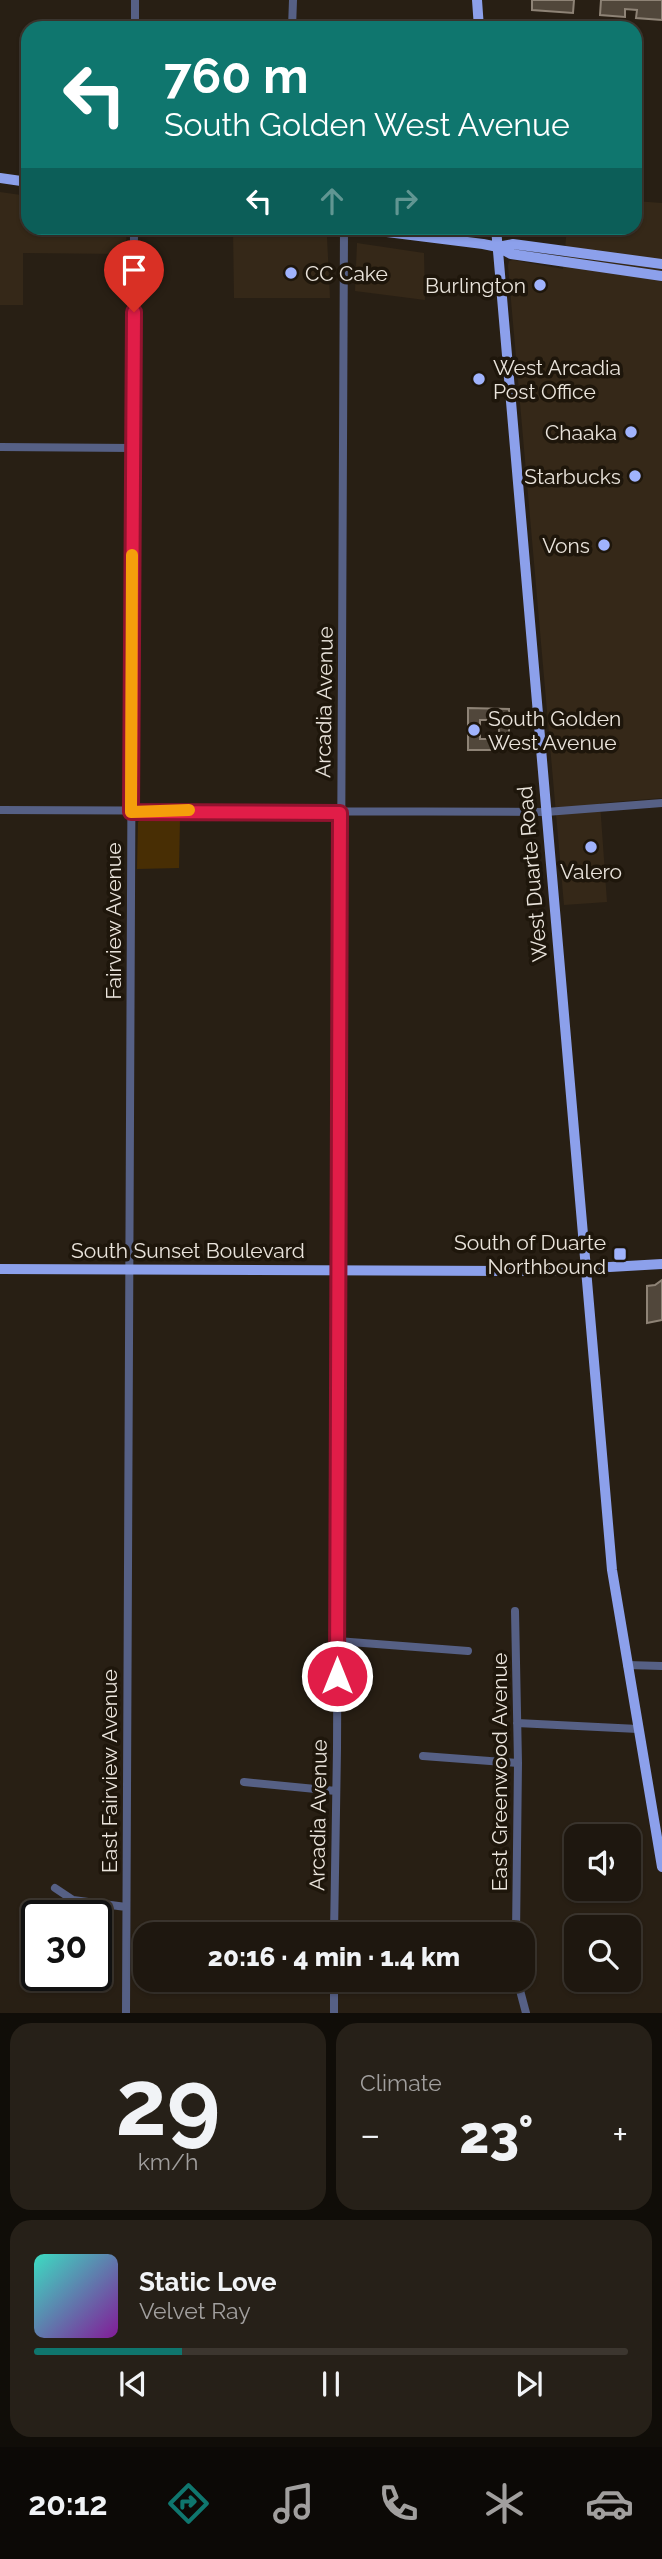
<!DOCTYPE html>
<meta charset="utf-8">
<style>
:root{--surface:#1e170f;--page:#262018;--text:#f1f3f6;--muted:#a19f9e;--line:#3c362f;--accent:#0f766e}
body{margin:0;font-family:Raleway,sans-serif;background:var(--page);color:var(--text);height:100vh;display:flex;flex-direction:column;font-size:26px;white-space:nowrap}
*{box-sizing:border-box;margin:0}
p{font-size:23px;color:var(--muted)}
.icon{flex:none;width:38px;height:38px;fill:none;stroke:currentColor;stroke-width:2;stroke-linecap:round;stroke-linejoin:round}
.map{position:relative;height:2013px;overflow:hidden}
.drawer{display:flex;flex-direction:column;gap:10px;padding:10px;background:#100d08;flex:1}
.drawer>*{flex:none}
.hud{position:absolute;left:21px;top:21px;width:621px;height:214px;border-radius:21px;box-shadow:0 2px 5px #0004,0 0 0 2px var(--line);background:#0f766e;color:#fff;overflow:hidden}
.controls{position:absolute;left:564px;top:1824px;display:grid;gap:14px}
.controls a{display:grid;place-items:center;width:77px;height:77px;border-radius:14px;background:var(--surface);box-shadow:0 2px 5px #0004,0 0 0 2px var(--line);font-size:35px}
.speed{position:absolute;left:21px;top:1900px;display:flex;gap:14px;font-size:35px;font-weight:700;text-align:center}
.speed>*{display:grid;place-content:center;width:91px;height:91px;border-radius:50%;background:var(--surface);box-shadow:0 2px 5px #0004,0 0 0 2px var(--line);line-height:1}
.speed .limit{border:4px solid #111;border-radius:10px;background:#fff;color:#111}
.pin{position:absolute;display:grid;place-items:center;width:60px;height:60px;color:#fff;margin:-72px -30px;border-radius:50% 50% 50% 0;rotate:-45deg;box-shadow:0 0 7px #0007}
.pin .icon{rotate:45deg}
.me{position:absolute;width:77px;margin:-38px;rotate:0deg;stroke-linejoin:round;filter:drop-shadow(0 0 5px #0008)}
.turn{display:flex;align-items:center;gap:24px;height:147px;padding:0 28px;font-size:32px}
.turn .icon{width:91px;height:91px;stroke-width:2.5}
.turn b{display:block;font-size:49px;line-height:60px}
.lanes{display:flex;align-items:center;height:66px;padding:0 28px;background:#0003;justify-content:center;gap:35px;direction:ltr}
.lanes .off{opacity:.35}
.big{font-size:52px;font-weight:800;line-height:1.1}
.drawer .card{flex:1;display:flex;flex-direction:column;justify-content:center;gap:10px;min-width:0;padding:0 24px;border-radius:21px;background:var(--page)}
.drawer .dial{align-items:center;gap:0}
.dial b{font-size:91px;line-height:1}
.song{display:flex;align-items:center;gap:21px}
.cover{width:84px;height:84px;border-radius:10px;background:linear-gradient(135deg,hsl(170 70% 55%),hsl(290 70% 35%))}
.played{height:7px;border-radius:4px;background:linear-gradient(90deg,var(--accent) 25%,var(--line) 25%)}
.keys{display:flex;justify-content:space-around;direction:ltr}
.heat{display:flex;justify-content:space-between;align-items:center;font-size:38px;direction:ltr}
.drawer .tiles{flex:1;display:grid;gap:10px;grid-template-columns:1fr 1fr}
.card:last-child{grid-column:span 2}
.trip{position:absolute;left:133px;top:1922px;width:402px;height:70px;border-radius:21px;background:var(--surface);box-shadow:0 2px 5px #0004,0 0 0 2px var(--line);font-weight:800;line-height:70px;text-align:center}
.menu{display:flex;height:112px;justify-content:space-around;align-items:center;background:#0c0906;color:var(--muted)}
.menu .icon{width:49px;height:49px}
.menu .current{color:var(--accent)}
.menu b{font-size:32px;color:var(--text)}
.map>svg:first-child{display:block}
.built{fill:#352818}
.green{fill:#482e04}
.building{fill:#51473b;stroke:#8e8376;stroke-width:2;fill-rule:evenodd}
.lines{fill:none;stroke-linecap:round;stroke-linejoin:round}
.minor{stroke:#566085;stroke-width:8}
.major{stroke:#8ca0eb;stroke-width:10}
.route-casing{stroke:#92132f;stroke-width:18}
.route{stroke:#e11d48;stroke-width:12}
.slow{stroke:#f59e0b;stroke-width:12}
.poi-dot{fill:#a0b3fd;stroke:#1e160b;stroke-width:2.5}
.labels{text-anchor:middle;dominant-baseline:central;stroke-width:7;stroke-linejoin:round;paint-order:stroke}
.poi-label{font-size:21px;fill:#eae4dc;stroke:#1e160b;text-anchor:end}
.street-label{font-size:21px;fill:#eae4dc;stroke:#1e160b}
</style>
<div class="map">
<svg width="662" height="2013" viewBox="0 0 662 2013">
<rect width="100%" height="100%" fill="#281f14"/>
<!-- built -->
<path class="built" d="M 0,192 L 28,196 L 28,228 L 126,228 L 127,254 L 23,253 L 23,305 L 0,305 Z
M 635,201 L 662,203 L 662,798 L 600,803 L 607,902 L 564,905 L 508,266 L 509,261 L 513,260 L 563,269 L 567,228 L 635,228 Z
M 233,228 L 327,237 L 330,298 L 234,298 Z
M 357,243 L 424,253 L 425,300 L 355,291 Z"/>
<!-- green -->
<path class="green" d="M 141,819 L 180,819 L 179,868 L 137,869 L 138,822 Z"/>
<!-- building -->
<path class="building" d="M 532,0 L 574,0 L 573,13 L 532,10 Z
M 601,0 L 662,0 L 662,20 L 636,18 L 637,10 L 625,9 L 625,17 L 600,15 Z
M 468,708 L 509,709 L 509,746 L 497,746 L 497,750 L 468,750 ZM 480,720 L 499,720 L 499,739 L 480,739 Z
M 662,1280 L 662,1320 L 647,1323 L 647,1286 L 655,1285 Z"/>
<g class="lines">
<!-- minor -->
<path class="minor" d="M 135,28 L 135,0
M 292,28 L 293,0
M 0,447 L 133,448
M 0,810 L 546,812 L 662,803
M 515,1611 L 518,1763 L 516,1934
M 337,1641 L 468,1651
M 627,1665 L 662,1666
M 517,1723 L 638,1729
M 423,1756 L 518,1763
M 244,1782 L 336,1791
M 55,1888 L 73,1900 L 126,1907
M 334,1934 L 337,1749 L 344,228
M 517,1979 L 526,2013
M 126,2013 L 134,228
M 334,2013 L 334,1979"/>
<!-- major -->
<path class="major" d="M 477,0 L 479,28
M 0,178 L 28,182
M 355,228 L 483,244 L 498,247 L 511,254 L 662,276
M 496,228 L 612,1570 L 662,1867
M 498,247 L 513,244 L 662,264
M 0,1269 L 540,1271 L 662,1264"/>
</g>
<g class="lines">
<defs>
<path id="route" d="M 134,312 L 131,812 L 340,813 L 337,1676"/>
</defs>
<!-- route casing -->
<use href="#route" class="route-casing"/>
<!-- route -->
<use href="#route" class="route"/>
<!-- slow -->
<path class="slow" d="M 132,555 L 131,812 L 189,810"/>
</g>
<!-- markers -->
<g class="poi-dot">
<circle cx="291" cy="273" r="7"/>
<circle cx="540" cy="285" r="7"/>
<circle cx="479" cy="379" r="7"/>
<circle cx="631" cy="432" r="7"/>
<circle cx="635" cy="476" r="7"/>
<circle cx="604" cy="545" r="7"/>
<circle cx="474" cy="730" r="7"/>
<circle cx="591" cy="847" r="7"/>
<rect x="613" y="1247" width="14" height="14" rx="3.5"/>
</g>
<g class="labels">
<!-- poi labels -->
<g class="poi-label">
<text x="305" y="273" text-anchor="start">CC Cake</text>
<text x="526" y="285">Burlington</text>
<text x="493" y="367" text-anchor="start">West Arcadia<tspan x="493" dy="24">Post Office</tspan></text>
<text x="617" y="432">Chaaka</text>
<text x="621" y="476">Starbucks</text>
<text x="590" y="545">Vons</text>
<text x="488" y="718" text-anchor="start">South Golden<tspan x="488" dy="24">West Avenue</tspan></text>
<text x="591" y="871" text-anchor="middle">Valero</text>
<text x="606" y="1242">South of Duarte<tspan x="606" dy="24">Northbound</tspan></text>
</g>
<!-- street labels -->
<g class="street-label">
<text transform="translate(324 702) rotate(-89)">Arcadia Avenue</text>
<text transform="translate(532 874) rotate(-95)">West Duarte Road</text>
<text transform="translate(113 921) rotate(-90)">Fairview Avenue</text>
<text x="188" y="1250">South Sunset Boulevard</text>
<text transform="translate(109 1771) rotate(-90)">East Fairview Avenue</text>
<text transform="translate(499 1772) rotate(-90)">East Greenwood Avenue</text>
<text transform="translate(318 1815) rotate(-89)">Arcadia Avenue</text>
</g>
</g>
</svg>
<div class="controls">
<a><svg class="icon" aria-label="sound" viewBox="0 0 24 24"><path d="M4 9h4l5-4v14l-5-4H4zM17 9q2 3 0 6"/></svg></a>
<a><svg class="icon" aria-label="search" viewBox="0 0 24 24"><circle cx="10" cy="10" r="6"/><path d="M15 15l6 6"/></svg></a>
</div>
<div class="speed"><div class="limit">30</div></div>
<div class="pin" style="left:134px;top:312px;background:#d93025"><svg class="icon" aria-label="arrive" viewBox="0 0 24 24"><path d="M6 21V4h12l-3 4 3 4H6"/></svg></div>
<svg class="me" style="left:337px;top:1676px" viewBox="-20 -20 40 40"><circle r="17" fill="#e11d48" stroke="#fff" stroke-width="3"/><path d="M0-11L8 9 0 5-8 9z" fill="#fff"/></svg>
<div class="trip">20:16 · 4 min · 1.4 km</div>
<div class="hud">
<div class="turn"><svg class="icon" aria-label="left" viewBox="0 0 24 24"><path d="M17 20v-9H6M10 6l-5 5 5 5"/></svg><div><b>760 m</b>South Golden West Avenue</div></div>
<div class="lanes"><svg class="icon" aria-label="left" viewBox="0 0 24 24"><path d="M17 20v-9H6M10 6l-5 5 5 5"/></svg><svg class="icon off" aria-label="ahead" viewBox="0 0 24 24"><path d="M12 20V5M6 11l6-6 6 6"/></svg><svg class="icon off" aria-label="right" viewBox="0 0 24 24"><path d="M7 20v-9h11M14 6l5 5-5 5"/></svg></div>
</div>
</div>
<section class="drawer">
<div class="tiles">
<div class="card dial"><b>29</b><p>km/h</p></div>
<div class="card"><p>Climate</p>
<div class="heat"><a>−</a><b class="big">23°</b><a>+</a></div>
</div>
<div class="card">
<div class="song"><i class="cover"></i><div><b>Static Love</b><p>Velvet Ray</p></div></div>
<div class="played"></div>
<div class="keys"><svg class="icon" aria-label="previous" viewBox="0 0 24 24"><path d="M18 5L8 12l10 7zM5 5v14"/></svg><svg class="icon" aria-label="pause" viewBox="0 0 24 24"><path d="M8 5v14M16 5v14"/></svg><svg class="icon" aria-label="next" viewBox="0 0 24 24"><path d="M6 5l10 7-10 7zM19 5v14"/></svg></div>
</div>
</div>
</section>
<nav class="menu">
<b>20:12</b>
<svg class="icon current" aria-label="directions" viewBox="0 0 24 24"><path d="M12 3l9 9-9 9-9-9zM9 14v-3h6M13 9l2 2-2 2"/></svg>
<svg class="icon" aria-label="music" viewBox="0 0 24 24"><path d="M9 18V5l10-2v13"/><circle cx="6" cy="18" r="3"/><circle cx="16" cy="16" r="3"/></svg>
<svg class="icon" aria-label="phone" viewBox="0 0 24 24"><path d="M5 4h4l2 5-3 2q2 4 5 5l2-3 5 2v4C11 20 4 13 5 4z"/></svg>
<svg class="icon" aria-label="climate" viewBox="0 0 24 24"><path d="M12 3v18M4 7l16 10M4 17L20 7"/></svg>
<svg class="icon" aria-label="car" viewBox="0 0 24 24"><path d="M5 17H2v-5l4-1 3-4h7l3 4 3 1v5h-3M9 17h6M6 11h13"/><circle cx="7" cy="17" r="2"/><circle cx="17" cy="17" r="2"/></svg>
</nav>
